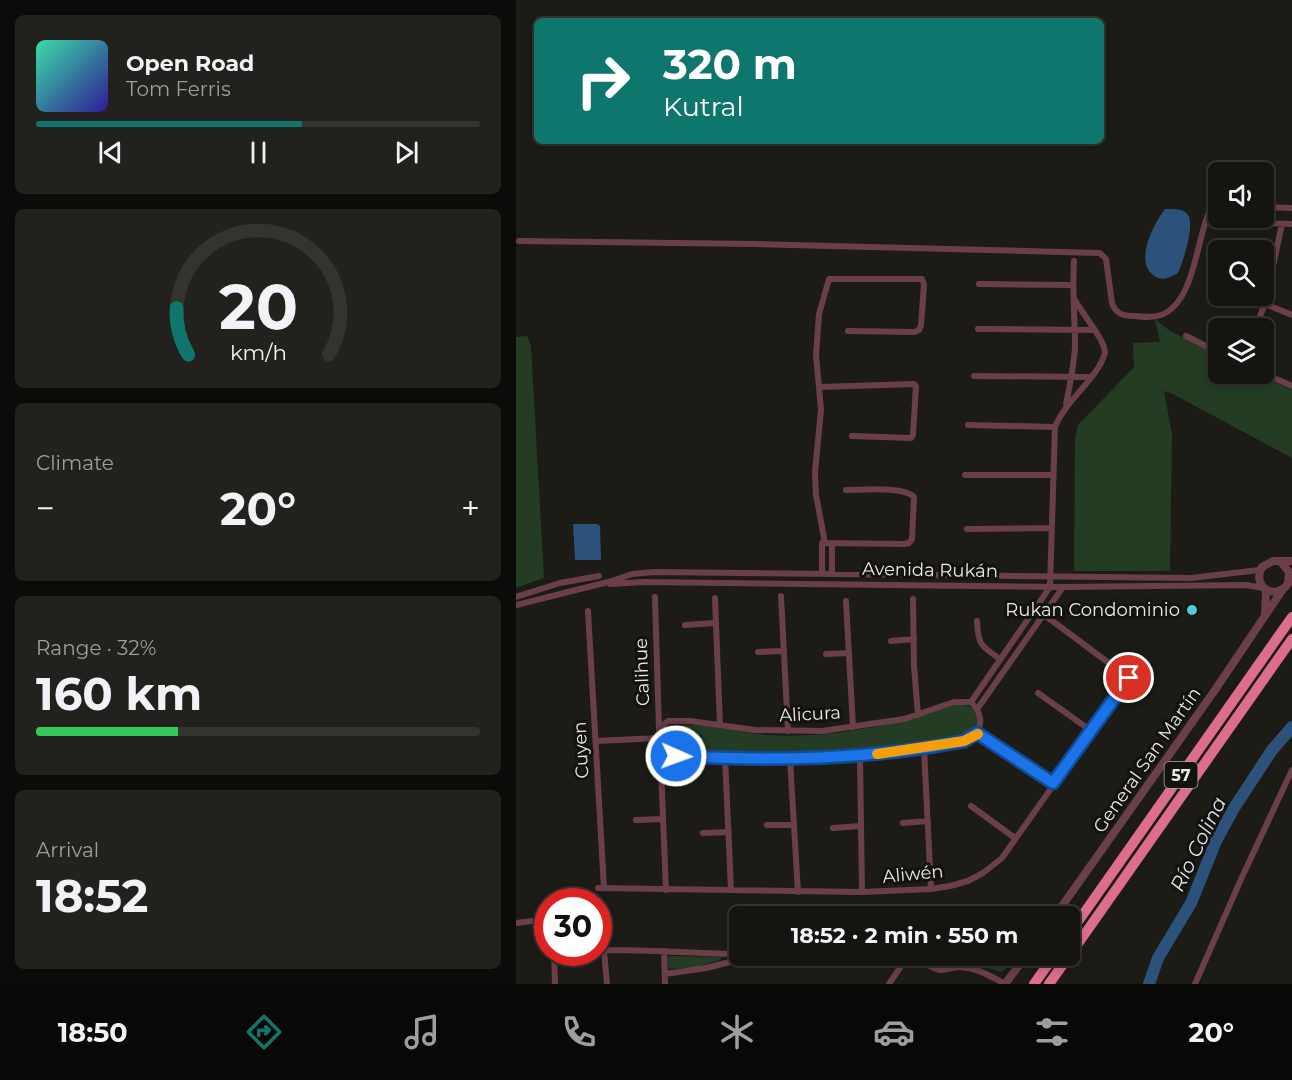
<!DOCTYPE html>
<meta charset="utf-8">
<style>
:root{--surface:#151410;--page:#22211e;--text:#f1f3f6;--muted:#9d9e9f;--line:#343330;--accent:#0f766e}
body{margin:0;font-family:Montserrat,sans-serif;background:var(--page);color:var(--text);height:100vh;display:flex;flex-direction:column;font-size:22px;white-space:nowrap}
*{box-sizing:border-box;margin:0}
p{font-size:20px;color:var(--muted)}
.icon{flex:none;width:33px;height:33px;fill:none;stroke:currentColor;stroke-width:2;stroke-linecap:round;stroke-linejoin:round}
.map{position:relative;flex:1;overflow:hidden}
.drawer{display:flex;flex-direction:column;gap:15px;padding:15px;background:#0c0b09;width:516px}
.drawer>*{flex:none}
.hud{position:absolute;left:18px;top:18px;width:570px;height:126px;border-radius:9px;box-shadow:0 3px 9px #0003,0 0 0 2px var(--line);background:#0f766e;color:#fff;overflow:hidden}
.tools{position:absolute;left:692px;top:162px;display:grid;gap:12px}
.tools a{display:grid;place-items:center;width:66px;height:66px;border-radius:9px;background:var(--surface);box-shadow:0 3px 9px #0003,0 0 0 2px var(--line);font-size:30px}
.speed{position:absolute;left:18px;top:888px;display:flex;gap:12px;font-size:30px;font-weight:700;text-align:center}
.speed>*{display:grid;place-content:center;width:78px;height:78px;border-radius:50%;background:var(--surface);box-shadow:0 3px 9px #0003,0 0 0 2px var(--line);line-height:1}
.speed .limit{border:9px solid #d22;background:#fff;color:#111}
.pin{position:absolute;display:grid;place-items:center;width:51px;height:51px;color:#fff;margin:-26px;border:3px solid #fff;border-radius:50%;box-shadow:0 2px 6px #0007}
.me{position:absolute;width:66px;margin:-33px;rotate:92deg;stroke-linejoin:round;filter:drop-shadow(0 0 4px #0008)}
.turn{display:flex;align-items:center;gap:21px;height:126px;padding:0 30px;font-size:27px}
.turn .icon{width:78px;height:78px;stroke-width:2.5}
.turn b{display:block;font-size:42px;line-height:51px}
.big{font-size:45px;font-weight:700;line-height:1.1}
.drawer .card{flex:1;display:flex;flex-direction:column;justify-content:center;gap:9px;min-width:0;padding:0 21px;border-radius:9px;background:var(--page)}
.drawer .dial{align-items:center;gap:0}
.dial svg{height:156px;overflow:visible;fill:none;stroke:var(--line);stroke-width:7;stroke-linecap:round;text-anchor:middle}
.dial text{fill:var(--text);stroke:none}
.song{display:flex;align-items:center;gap:18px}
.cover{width:72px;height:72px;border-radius:9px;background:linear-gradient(135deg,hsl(160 70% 55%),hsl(250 70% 35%))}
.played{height:6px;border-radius:3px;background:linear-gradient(90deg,var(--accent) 60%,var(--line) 60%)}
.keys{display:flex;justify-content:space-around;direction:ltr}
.heat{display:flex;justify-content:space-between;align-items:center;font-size:33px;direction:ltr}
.charge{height:9px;border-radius:4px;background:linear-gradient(90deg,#34c759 32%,var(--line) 0)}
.trip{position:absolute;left:213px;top:906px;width:351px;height:60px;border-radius:9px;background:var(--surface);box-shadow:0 3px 9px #0003,0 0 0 2px var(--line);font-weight:700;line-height:60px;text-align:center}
.dock{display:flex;height:96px;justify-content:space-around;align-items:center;background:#080806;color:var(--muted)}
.dock .icon{width:42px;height:42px}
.dock .current{color:var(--accent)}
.dock b{font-size:27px;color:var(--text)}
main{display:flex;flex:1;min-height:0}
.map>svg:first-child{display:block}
.green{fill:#243c24}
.water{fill:#2c517a}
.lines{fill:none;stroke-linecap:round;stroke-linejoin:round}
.river{stroke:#2c517a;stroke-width:12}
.minor{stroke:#6b3f4a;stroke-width:6}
.tertiary{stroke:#6b3f4a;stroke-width:8}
.motorway{stroke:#dc6e8c;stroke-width:10}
.route-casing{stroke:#114b97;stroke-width:15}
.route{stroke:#1a73e8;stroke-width:10}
.slow{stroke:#f59e0b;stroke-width:10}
.poi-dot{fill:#52cbd8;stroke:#13120c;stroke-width:2}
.labels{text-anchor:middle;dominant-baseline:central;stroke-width:6;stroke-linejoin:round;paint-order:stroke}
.shield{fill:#13120c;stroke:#aaa9a5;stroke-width:1.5}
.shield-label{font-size:16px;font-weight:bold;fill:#ebeae6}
.street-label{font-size:18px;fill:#ebeae6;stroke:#13120c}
.poi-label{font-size:18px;fill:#ebeae6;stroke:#13120c;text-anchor:end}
.water-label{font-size:20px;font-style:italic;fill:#dae6f3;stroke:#13120c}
</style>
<main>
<section class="drawer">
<div class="card">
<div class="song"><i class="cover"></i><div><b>Open Road</b><p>Tom Ferris</p></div></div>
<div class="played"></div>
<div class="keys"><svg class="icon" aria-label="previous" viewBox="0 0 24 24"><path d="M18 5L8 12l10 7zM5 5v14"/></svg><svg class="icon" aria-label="pause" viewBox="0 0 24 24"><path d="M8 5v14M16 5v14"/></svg><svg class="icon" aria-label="next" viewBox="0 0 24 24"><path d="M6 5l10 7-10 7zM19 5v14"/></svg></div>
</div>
<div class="card dial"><svg viewBox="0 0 100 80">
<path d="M14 69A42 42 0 1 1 86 69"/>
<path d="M14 69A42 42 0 0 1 8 45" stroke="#0f766e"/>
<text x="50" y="56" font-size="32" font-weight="700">20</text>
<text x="50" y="72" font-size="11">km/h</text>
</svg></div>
<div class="card"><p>Climate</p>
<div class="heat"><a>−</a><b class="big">20°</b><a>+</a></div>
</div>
<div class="card"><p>Range · 32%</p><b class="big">160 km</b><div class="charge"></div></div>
<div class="card"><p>Arrival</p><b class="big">18:52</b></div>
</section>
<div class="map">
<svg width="776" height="984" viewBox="0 0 776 984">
<rect width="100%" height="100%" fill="#1c1b15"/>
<!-- green -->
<path class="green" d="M 639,319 L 654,331 L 702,354 L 702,374 L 742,374 L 776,390 L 776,458 L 655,393 L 648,391 L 656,434 L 654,571 L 558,571 L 559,439 L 562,425 L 618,367 L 617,343 L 644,342 Z
M 11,336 L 15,346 L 28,578 L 0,588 L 0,337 Z
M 441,704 L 453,706 L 460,711 L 463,719 L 461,730 L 455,736 L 405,745 L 360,750 L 229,758 L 160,756 L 147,746 L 146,734 L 153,726 C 186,722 219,732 253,735 C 313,739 385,724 441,704 Z
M 153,956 L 206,957 L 204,960 L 181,967 L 154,969 L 152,968 L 151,958 Z
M 428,956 L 500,956 L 491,968 L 485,972 L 455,963 L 443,965 Z"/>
<!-- water -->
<path class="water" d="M 649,209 C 656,209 668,208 672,215 C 679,225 667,262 662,273 C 655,277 648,281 640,277 C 616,265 638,223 649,209 Z
M 57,524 L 81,524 L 84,526 L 85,560 L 59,560 Z"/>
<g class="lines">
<!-- river -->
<path class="river" d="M 633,984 L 642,958 L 675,903 L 700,841 L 718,808 L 756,750 L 776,727"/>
<!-- minor -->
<path class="minor" d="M 747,207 L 776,208
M 710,222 L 776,224
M 3,241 L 238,244 L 584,253 L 590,259 L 596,303 C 600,314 607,316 618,316 C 627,317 636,318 645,315 C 680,302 680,236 695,208 L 702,206
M 463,284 L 556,285
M 749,304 L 776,315
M 739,328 L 749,304 L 766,224
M 462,329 L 578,330
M 670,336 L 702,352
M 747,373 L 776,386
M 458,376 L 574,377
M 304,387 L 398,384 L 400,386 L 397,435 L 395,438 L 336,436
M 550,404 C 554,385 558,366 559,347 C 559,318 556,290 558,261
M 452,425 L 539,427
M 449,475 L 537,475
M 451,529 L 535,528
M 309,543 L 300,495 L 299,472 L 305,410 L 300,355 L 303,314 L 313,279 L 406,279 L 408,284 L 405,325 L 403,330 L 399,332 L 332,331
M 306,573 L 306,543 L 388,544 L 393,543 L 396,539 L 398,497 C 388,486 345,490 330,490
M 316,573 L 316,543
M 94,584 L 128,582 L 547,587 L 730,585 L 747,588
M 265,596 L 272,731
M 0,597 L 44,583 L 83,576
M 139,597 L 143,730
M 199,598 L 204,725
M 397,599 L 398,666 L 402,715
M 330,601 L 337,727
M 0,605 L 96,581 L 116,574 L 138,572 L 675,578 L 743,570
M 72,611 L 88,888
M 461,621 C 462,645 465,646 484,659
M 169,625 L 199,623
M 375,641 L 398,639
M 242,652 L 268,651
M 310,654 L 333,653
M 522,693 L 574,730
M 455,702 L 534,587 L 539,427 C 551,398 581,380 589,353 C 589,339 565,313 558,298
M 462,708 L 547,587
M 461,733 L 537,783
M 143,738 L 148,751 L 160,756 C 239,760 316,761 394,750 C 415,747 437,746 457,737 C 468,726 466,713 455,702
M 143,738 L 147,725 L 152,721 L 174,721 L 239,730 L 306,731 L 388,719 L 438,702 L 455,702
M 80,741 L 143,738
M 144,744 L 150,890
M 408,748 L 415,889
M 209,757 L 215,890
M 344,757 L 346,892
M 274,759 L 282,892
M 455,806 L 499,838
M 120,820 L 147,819
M 387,823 L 412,821
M 251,825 L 278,825
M 317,828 L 345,826
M 187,833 L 213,832
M 82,888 L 346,892 L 415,889 L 434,886 L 452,881 L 467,873 L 486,858 L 613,678 L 519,608
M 0,923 L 32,919
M 87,939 L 91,984
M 88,950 C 134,950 178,953 224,954
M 148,951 L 149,984
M 38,952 L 39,984
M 396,956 C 407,959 414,969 425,970 C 432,970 438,967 444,967 C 462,968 474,976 489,984
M 421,956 L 441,967
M 149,974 L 190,968 L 238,956
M 373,984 L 392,956
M 679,984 L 726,877 L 776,770"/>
<!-- tertiary -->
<path class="tertiary" d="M 765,562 L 773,572 L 772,584 C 759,601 735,587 746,567 L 757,561 L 776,561
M 749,615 L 750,590
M 539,916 L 699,690 L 767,589
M 489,984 L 510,956"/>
<!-- motorway -->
<path class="motorway" d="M 554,933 L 776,617
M 554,955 L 776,639
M 518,984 L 538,956
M 533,984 L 553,956"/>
</g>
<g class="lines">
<defs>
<path id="route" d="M 160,756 C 257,761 353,760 448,741 L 461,733 L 537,783 L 613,678"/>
</defs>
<!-- route casing -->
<use href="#route" class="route-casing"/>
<!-- route -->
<use href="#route" class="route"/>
<!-- slow -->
<path class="slow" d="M 361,754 L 448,741 L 462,734"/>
</g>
<!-- markers -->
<circle class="poi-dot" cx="676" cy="610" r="6"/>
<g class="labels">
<!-- shield labels -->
<rect class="shield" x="648.5" y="762" width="33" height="26" rx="4.5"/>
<g class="shield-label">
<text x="665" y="775">57</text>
</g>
<!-- street labels -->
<g class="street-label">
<text transform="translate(414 570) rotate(1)">Avenida Rukán</text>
<text transform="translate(126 672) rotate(-92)">Calihue</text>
<text transform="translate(294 714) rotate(-3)">Alicura</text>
<text transform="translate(65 750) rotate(-93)">Cuyen</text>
<text transform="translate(631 760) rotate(-55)">General San Martín</text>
<text transform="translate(397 874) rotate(-5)">Aliwén</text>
</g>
<!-- poi labels -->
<g class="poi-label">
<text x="664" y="610">Rukan Condominio</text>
</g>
<!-- water labels -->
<g class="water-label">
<text transform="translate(682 844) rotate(-64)">Río Colina</text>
</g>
</g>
</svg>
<div class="tools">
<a><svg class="icon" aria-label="sound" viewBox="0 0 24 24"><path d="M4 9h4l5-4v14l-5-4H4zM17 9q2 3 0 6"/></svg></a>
<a><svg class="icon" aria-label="search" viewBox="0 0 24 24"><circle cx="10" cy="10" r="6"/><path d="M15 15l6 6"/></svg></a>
<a><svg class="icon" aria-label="layers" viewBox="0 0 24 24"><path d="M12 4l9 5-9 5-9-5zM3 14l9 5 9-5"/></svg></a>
</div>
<div class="speed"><div class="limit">30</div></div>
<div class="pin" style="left:613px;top:678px;background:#d93025"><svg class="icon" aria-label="arrive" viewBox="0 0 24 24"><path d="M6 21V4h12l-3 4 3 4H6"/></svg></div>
<svg class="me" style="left:160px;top:756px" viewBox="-20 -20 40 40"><circle r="17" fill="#1a73e8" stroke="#fff" stroke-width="3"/><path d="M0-11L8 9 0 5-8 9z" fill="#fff"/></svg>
<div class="trip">18:52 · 2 min · 550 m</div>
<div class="hud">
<div class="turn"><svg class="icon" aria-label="right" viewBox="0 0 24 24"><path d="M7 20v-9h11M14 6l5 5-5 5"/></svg><div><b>320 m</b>Kutral</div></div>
</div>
</div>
</main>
<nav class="dock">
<b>18:50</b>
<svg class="icon current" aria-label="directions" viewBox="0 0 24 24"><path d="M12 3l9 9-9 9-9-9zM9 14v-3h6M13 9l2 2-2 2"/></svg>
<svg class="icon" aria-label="music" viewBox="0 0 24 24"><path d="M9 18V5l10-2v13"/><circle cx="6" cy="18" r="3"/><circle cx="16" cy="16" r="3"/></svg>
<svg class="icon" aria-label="phone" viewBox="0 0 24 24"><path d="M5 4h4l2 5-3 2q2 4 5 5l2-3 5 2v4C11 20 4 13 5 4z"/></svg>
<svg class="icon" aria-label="climate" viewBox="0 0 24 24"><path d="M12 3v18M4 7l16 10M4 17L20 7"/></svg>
<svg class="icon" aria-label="car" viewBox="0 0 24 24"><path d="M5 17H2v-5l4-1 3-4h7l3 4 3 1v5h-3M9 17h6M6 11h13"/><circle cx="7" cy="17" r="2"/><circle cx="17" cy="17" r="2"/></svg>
<svg class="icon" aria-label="filters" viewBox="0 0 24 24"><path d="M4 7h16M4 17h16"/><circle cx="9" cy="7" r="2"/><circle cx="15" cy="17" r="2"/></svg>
<b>20°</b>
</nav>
